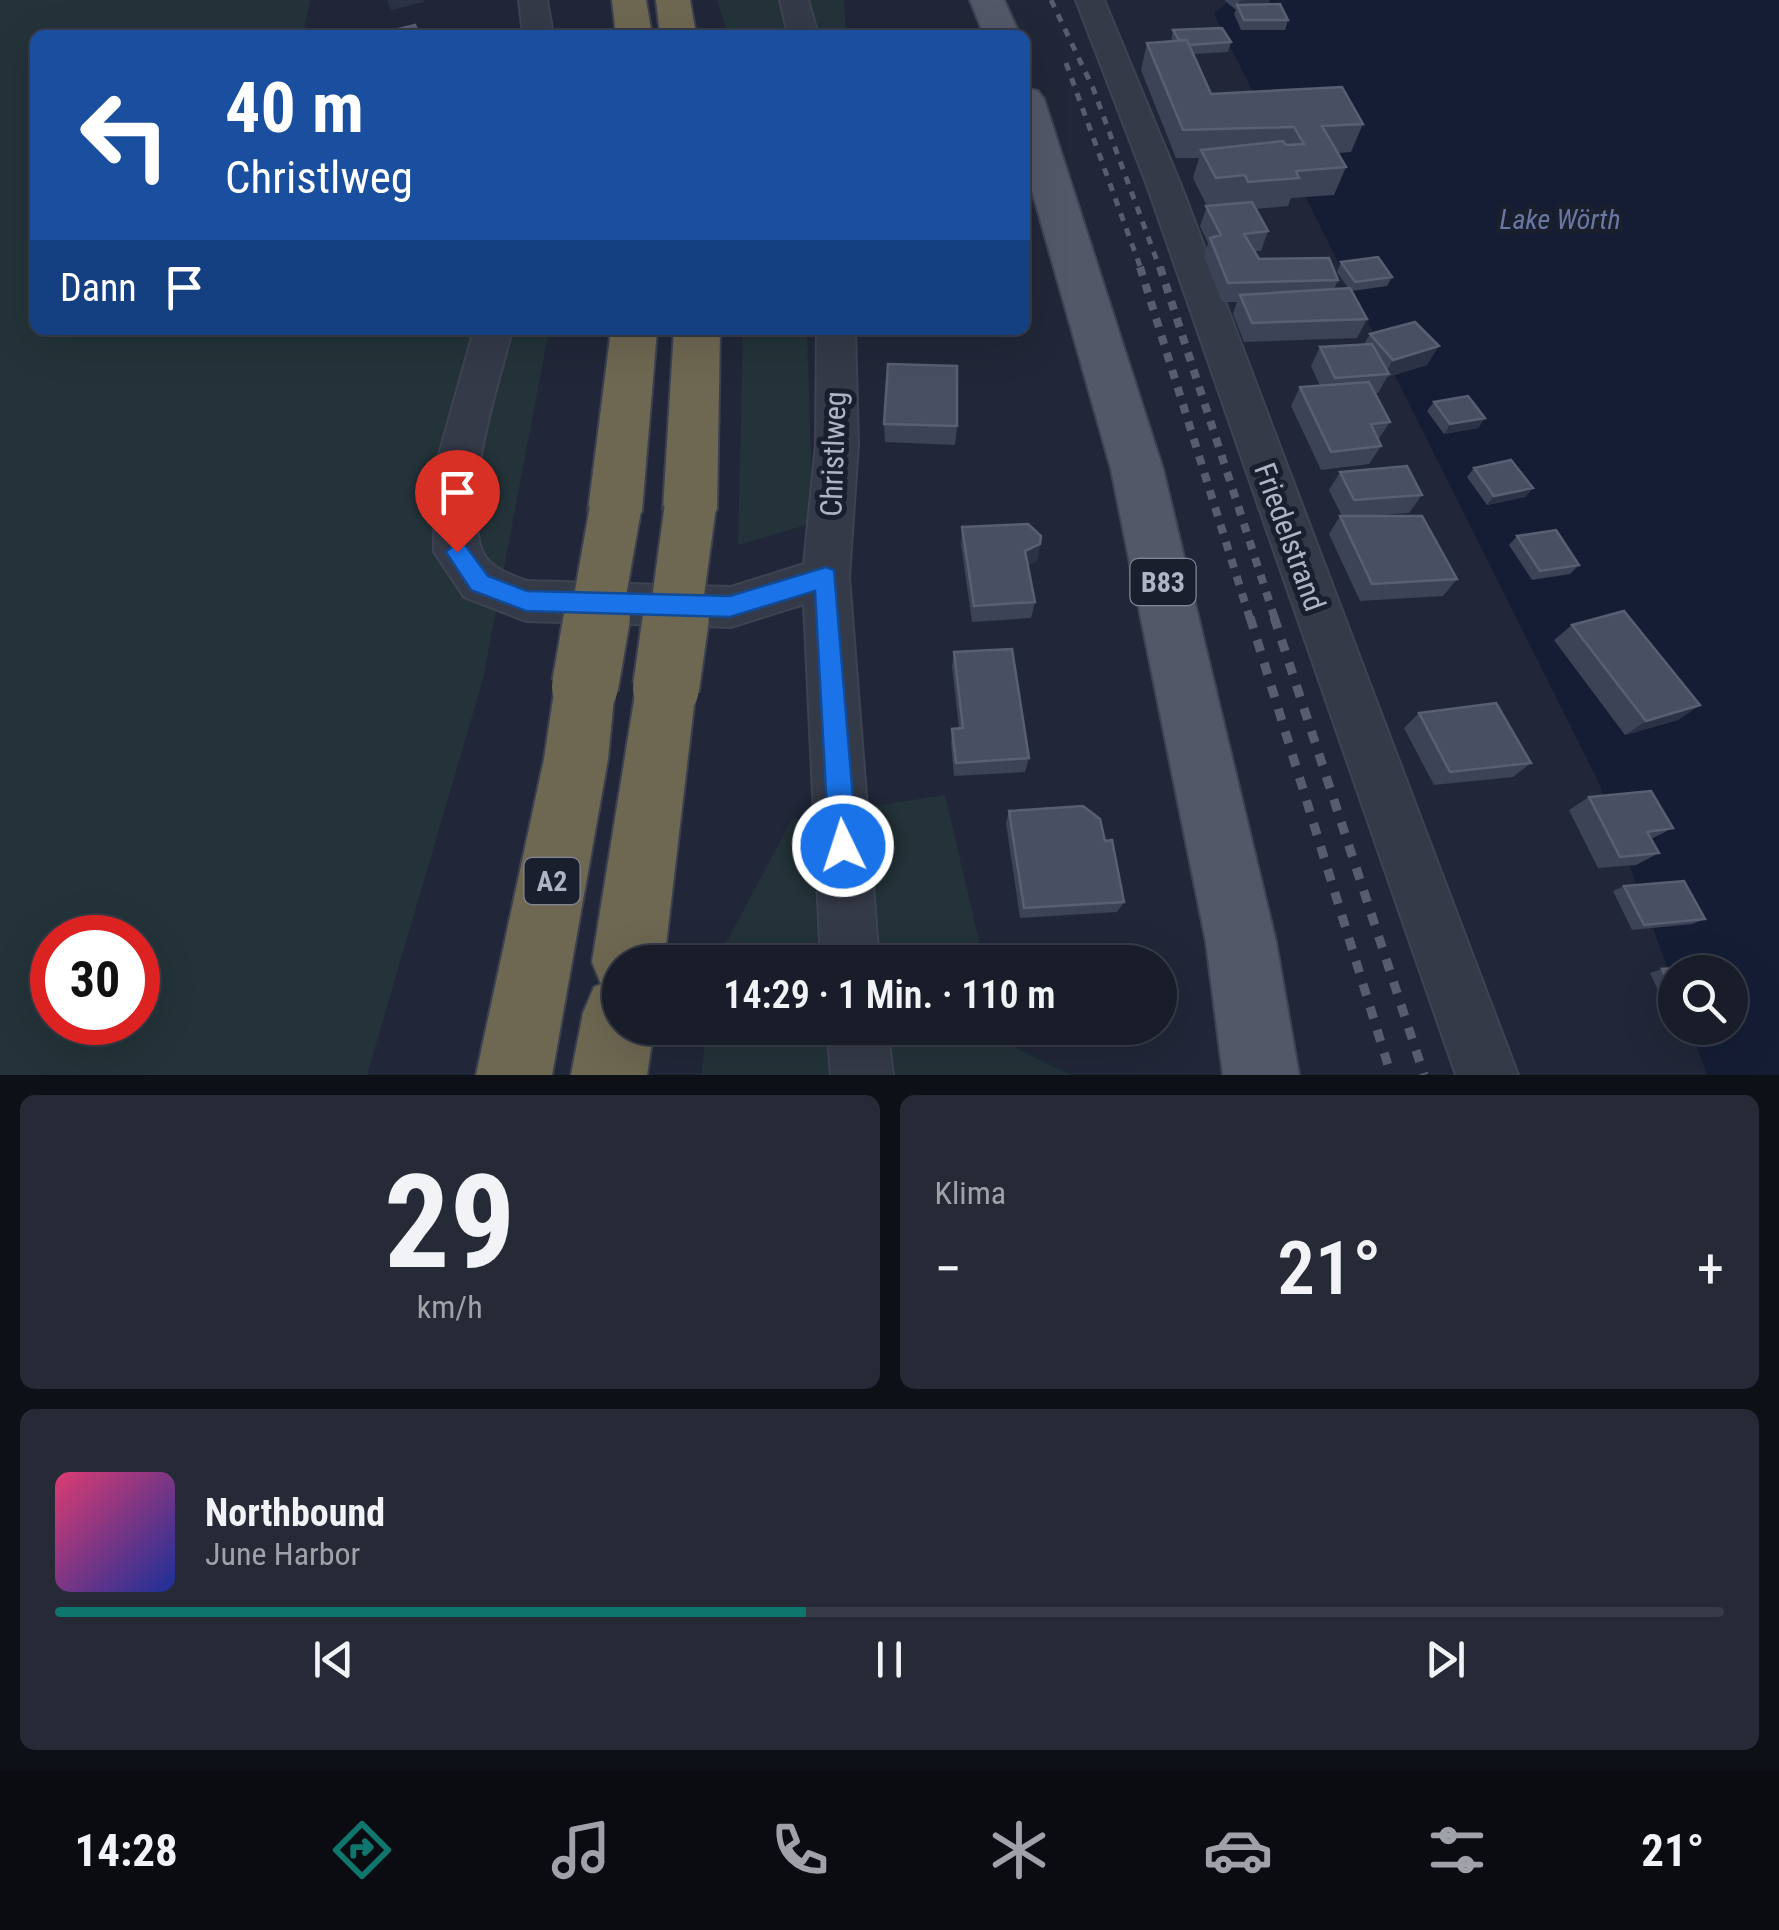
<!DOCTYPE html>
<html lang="de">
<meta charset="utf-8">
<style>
:root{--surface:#191d2a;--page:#262a36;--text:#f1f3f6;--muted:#9fa2a8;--line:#373b47;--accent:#0f766e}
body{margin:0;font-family:"Roboto Condensed",sans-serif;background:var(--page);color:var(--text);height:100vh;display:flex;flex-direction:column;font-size:38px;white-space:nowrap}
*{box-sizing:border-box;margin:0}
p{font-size:32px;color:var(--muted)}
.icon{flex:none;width:55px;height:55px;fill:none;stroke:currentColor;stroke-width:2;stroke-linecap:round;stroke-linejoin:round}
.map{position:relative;height:1075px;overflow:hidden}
.panel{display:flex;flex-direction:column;gap:20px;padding:20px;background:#0e1017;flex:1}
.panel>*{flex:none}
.hud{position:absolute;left:30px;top:30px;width:1000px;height:305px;border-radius:15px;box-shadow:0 10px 40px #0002,0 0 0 2px var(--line);background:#1a4fa0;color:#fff;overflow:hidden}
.controls{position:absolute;left:1658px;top:955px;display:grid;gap:20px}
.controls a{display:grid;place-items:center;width:90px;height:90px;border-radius:50%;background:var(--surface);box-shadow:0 10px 40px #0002,0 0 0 2px var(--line);font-size:50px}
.speed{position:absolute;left:30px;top:915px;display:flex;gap:20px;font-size:50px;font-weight:700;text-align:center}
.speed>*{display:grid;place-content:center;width:130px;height:130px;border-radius:50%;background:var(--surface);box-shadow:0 10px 40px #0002,0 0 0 2px var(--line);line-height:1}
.speed .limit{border:15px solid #d22;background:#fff;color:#111}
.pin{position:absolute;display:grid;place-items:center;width:85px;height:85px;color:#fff;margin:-102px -42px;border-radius:50% 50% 50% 0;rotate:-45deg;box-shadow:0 0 10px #0007}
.pin .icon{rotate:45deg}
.me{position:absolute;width:110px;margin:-55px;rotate:356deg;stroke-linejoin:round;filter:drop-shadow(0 0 8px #0008)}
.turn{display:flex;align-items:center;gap:35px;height:210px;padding:0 30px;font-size:45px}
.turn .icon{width:130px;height:130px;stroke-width:2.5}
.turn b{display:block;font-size:70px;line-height:85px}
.then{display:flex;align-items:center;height:95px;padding:0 30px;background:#0003;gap:20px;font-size:38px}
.big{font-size:75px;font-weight:600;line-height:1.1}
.panel .card{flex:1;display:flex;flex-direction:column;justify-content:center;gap:15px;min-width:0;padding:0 35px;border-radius:15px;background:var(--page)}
.panel .dial{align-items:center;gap:0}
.dial b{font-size:130px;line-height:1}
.song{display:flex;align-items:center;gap:30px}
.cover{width:120px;height:120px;border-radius:15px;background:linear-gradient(135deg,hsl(340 70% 55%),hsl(230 70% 35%))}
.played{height:10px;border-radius:5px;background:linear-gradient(90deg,var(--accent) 45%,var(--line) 45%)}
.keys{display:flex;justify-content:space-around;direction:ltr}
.heat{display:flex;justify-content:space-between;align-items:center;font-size:55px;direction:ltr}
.panel .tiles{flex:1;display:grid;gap:20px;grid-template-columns:1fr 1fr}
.card:last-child{grid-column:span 2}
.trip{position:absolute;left:602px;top:945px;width:575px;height:100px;border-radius:50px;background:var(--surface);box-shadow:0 10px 40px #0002,0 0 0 2px var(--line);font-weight:600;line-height:100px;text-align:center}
.menu{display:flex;height:160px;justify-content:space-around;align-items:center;background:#0a0c11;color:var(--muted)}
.menu .icon{width:70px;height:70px}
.menu .selected{color:var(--accent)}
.menu b{font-size:45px;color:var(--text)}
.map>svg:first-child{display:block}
.green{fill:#233339;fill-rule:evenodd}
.water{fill:#151d35}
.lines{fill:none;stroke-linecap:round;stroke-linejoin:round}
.minor-casing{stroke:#3e4352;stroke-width:4}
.primary-casing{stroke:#3e4352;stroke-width:4}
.motorway-casing{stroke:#3c4150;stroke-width:4}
.minor{fill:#353a48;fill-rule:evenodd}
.primary{fill:#535868;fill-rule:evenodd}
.motorway{fill:#6e6852;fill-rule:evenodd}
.rail-far2{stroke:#575d6f;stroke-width:5;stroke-dasharray:8 8;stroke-linecap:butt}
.rail-far1{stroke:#575d6f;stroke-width:8;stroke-dasharray:9 9;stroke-linecap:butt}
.rail{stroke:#575d6f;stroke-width:9;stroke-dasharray:12 12;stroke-linecap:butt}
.motorway-bridge-far1-casing{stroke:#3c4150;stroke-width:55;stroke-linecap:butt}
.motorway-bridge-casing{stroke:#3c4150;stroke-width:70;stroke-linecap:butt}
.motorway-bridge-far1{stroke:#6e6852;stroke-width:51}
.motorway-bridge{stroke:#6e6852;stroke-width:66}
.wall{fill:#3c4357}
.shaded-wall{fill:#2c3246}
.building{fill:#484f63;stroke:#585f72;stroke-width:2.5}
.route{fill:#1a73e8;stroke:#114b97;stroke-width:2.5}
.labels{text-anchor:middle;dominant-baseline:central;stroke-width:10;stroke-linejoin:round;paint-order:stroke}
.far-water-label{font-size:28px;font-style:italic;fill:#6978a3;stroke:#1a1f2d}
.shield{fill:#1a1f2d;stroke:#828797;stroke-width:2.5}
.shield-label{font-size:28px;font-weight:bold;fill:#afb4c5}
.street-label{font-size:30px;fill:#afb4c5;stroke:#1a1f2d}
</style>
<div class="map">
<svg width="1779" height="1075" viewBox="0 0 1779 1075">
<rect width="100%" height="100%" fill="#212738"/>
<!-- green -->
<path class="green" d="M 0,0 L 310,0 L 303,35 L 35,35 L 35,330 L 549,330 L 483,679 L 367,1075 L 0,1075 ZM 52,938 L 138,938 L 138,1022 L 52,1022 Z
M 717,0 L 844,0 L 846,35 L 728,35 Z
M 743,330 L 807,330 L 813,523 L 738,545 Z
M 945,795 L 984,962 L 716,962 L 792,819 Z
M 707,1028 L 999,1028 L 1002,1041 L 1070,1075 L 701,1075 Z"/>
<!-- water -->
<path class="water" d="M 1230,0 L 1779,0 L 1779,1075 L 1707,1075 L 1690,1028 L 1730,1028 L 1730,972 L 1675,972 L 1675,988 L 1598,781 L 1214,14 Z"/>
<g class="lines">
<defs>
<path id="minor" d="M 519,0 L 547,0 L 553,35 L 523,35 Z
M 780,0 L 808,0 L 818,35 L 788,35 Z
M 1076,0 L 1104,0 L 1182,188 L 1518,1075 L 1456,1075 L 1148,188 Z
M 474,330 L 512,330 C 497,390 464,485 480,545 C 485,567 509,574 527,581 L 731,587 L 804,564 L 816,444 L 817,330 L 855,330 L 858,444 L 849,577 L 879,962 L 821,962 L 804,604 L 731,627 L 526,621 L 464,597 L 434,552 L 435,469 Z
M 827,1028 L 887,1028 L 893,1075 L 831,1075 Z"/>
<path id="primary" d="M 970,0 L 1004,0 L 1020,35 L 984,35 Z
M 1025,88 L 1038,91 L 1044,99 L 1163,469 L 1276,942 L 1299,1075 L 1223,1075 L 1206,942 L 1111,469 L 1025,166 Z"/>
<path id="motorway" d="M 612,0 L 646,0 L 652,35 L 616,35 Z
M 656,0 L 690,0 L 696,35 L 660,35 Z
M 611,330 L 657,330 L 642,511 L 634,526 L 615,533 L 596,526 L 588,511 Z
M 674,330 L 720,330 L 717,509 L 709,524 L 690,531 L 671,524 L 663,509 Z
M 585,658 L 606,667 L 615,686 L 608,759 L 552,1075 L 476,1075 L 544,759 L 555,686 L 564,667 Z
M 666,660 L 688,668 L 696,688 L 664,962 L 620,962 L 620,1028 L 654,1028 L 647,1075 L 571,1075 L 583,1013 L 594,987 L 601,984 L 592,962 L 636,688 L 644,668 Z"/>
</defs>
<!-- minor casing -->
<use href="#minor" class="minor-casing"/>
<!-- primary casing -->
<use href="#primary" class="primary-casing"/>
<!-- motorway casing -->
<use href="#motorway" class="motorway-casing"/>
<!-- minor -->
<use href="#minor" class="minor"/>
<!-- primary -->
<use href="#primary" class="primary"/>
<!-- motorway -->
<use href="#motorway" class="motorway"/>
<!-- rail-far2 -->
<path class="rail-far2" d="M 1051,0 L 1093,88 L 1160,269
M 1066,63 L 1141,269"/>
<!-- rail-far1 -->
<path class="rail-far1" d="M 1140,267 L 1250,619
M 1160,267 L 1275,619"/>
<!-- rail -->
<path class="rail" d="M 1250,617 L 1391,1075
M 1274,617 L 1424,1075"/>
<defs>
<path id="motorway-bridge-far1" d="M 596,619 L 615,511
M 675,619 L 690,509"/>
<path id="motorway-bridge" d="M 585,686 L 597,617
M 666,688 L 676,617"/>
</defs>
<!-- motorway-bridge-far1 casing -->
<use href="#motorway-bridge-far1" class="motorway-bridge-far1-casing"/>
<!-- motorway-bridge casing -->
<use href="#motorway-bridge" class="motorway-bridge-casing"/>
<!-- motorway-bridge-far1 -->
<use href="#motorway-bridge-far1" class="motorway-bridge-far1"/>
<!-- motorway-bridge -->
<use href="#motorway-bridge" class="motorway-bridge"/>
</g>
<!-- wall -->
<path class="wall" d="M 1224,0 L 1270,0 L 1268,4 L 1288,20 L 1285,30 L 1241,30 L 1234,14 L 1236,10 Z
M 1173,30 L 1231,42 L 1228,52 L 1193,54 L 1211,94 L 1363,124 L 1351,152 L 1338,153 L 1346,167 L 1334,195 L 1291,198 L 1288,206 L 1255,209 L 1268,231 L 1261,251 L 1254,251 L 1259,259 L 1338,280 L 1334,289 L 1348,288 L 1337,272 L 1341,262 L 1392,277 L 1387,286 L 1352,291 L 1367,319 L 1357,338 L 1244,342 L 1233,314 L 1237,302 L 1222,302 L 1204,257 L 1208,243 L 1200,226 L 1207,206 L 1193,178 L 1199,158 L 1176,158 L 1141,70 L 1147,43 L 1171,41 Z
M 1370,334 L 1427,365 L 1387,377 L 1378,393 L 1375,393 L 1390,422 L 1378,440 L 1381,446 L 1369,464 L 1321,470 L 1291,406 L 1300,387 L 1320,386 L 1311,366 L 1320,347 L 1364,344 Z
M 1434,402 L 1485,418 L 1478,428 L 1444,434 L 1427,411 Z
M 884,424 L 957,426 L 955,445 L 885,442 Z
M 1474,468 L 1533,488 L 1525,497 L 1487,505 L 1467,477 Z
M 1340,472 L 1422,495 L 1409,513 L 1364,516 L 1457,579 L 1443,596 L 1360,601 L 1329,534 L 1340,516 L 1342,516 L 1329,490 Z
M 962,527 L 1040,544 L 1037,561 L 1028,565 L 1035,602 L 1031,618 L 972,622 L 961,544 Z
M 1517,536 L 1579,565 L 1570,574 L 1532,580 L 1509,545 Z
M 1572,625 L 1700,705 L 1678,720 L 1625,735 L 1554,640 Z
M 954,652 L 1029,758 L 1025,772 L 954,776 L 951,743 L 952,729 L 959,728 L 952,667 Z
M 1419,713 L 1531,763 L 1513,777 L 1434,785 L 1404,728 Z
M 1589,797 L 1673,828 L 1651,839 L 1659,853 L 1636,865 L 1598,868 L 1569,810 Z
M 1009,811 L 1105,841 L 1124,902 L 1117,912 L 1020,918 L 1006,823 Z
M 1624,886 L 1705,919 L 1692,924 L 1632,930 L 1613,891 Z
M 1662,969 L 1675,972 L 1675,1015 L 1670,1016 L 1650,973 Z"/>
<!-- shaded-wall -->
<path class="shaded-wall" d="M 387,0 L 423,0 L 424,2 L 391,10 Z
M 1244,0 L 1270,0 L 1268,4 L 1238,6 L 1239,1 Z
M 1439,346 L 1427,365 L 1387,377 L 1389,374 L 1384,375 L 1393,360 Z
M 1485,418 L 1478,428 L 1444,434 L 1450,424 Z
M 1533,488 L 1525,497 L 1487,505 L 1494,496 Z
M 1040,544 L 1037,561 L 1022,568 L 1025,551 Z
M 1700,705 L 1678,720 L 1625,735 L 1646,721 Z"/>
<!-- building -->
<path class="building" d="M 1280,4 L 1288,20 L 1244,20 L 1237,5 Z
M 415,25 L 419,35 L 383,35 L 382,33 Z
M 1222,28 L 1231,42 L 1189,45 L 1187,40 L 1179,40 L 1173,30 Z
M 1187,40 L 1211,94 L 1342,87 L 1363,124 L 1322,126 L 1346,167 L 1296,171 L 1299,178 L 1248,182 L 1245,175 L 1216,178 L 1201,150 L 1283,141 L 1286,145 L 1304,144 L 1294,127 L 1183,130 L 1147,43 Z
M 1252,202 L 1268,231 L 1244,234 L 1259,259 L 1329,258 L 1338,280 L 1228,283 L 1210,238 L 1221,235 L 1206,206 Z
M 1378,257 L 1392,277 L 1355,282 L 1341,262 Z
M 1350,288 L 1367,319 L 1252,323 L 1240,295 Z
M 1415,322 L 1439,346 L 1393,360 L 1370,334 Z
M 1372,344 L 1389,374 L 1335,378 L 1320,347 Z
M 888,364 L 957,366 L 957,426 L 884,424 Z
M 1369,382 L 1390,422 L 1371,424 L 1381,446 L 1331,452 L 1300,387 Z
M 1468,396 L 1485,418 L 1450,424 L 1434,402 Z
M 1511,460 L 1533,488 L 1494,496 L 1474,468 Z
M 1407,466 L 1422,495 L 1354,500 L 1340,472 Z
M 1340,516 L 1422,516 L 1457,579 L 1372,584 Z
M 1028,524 L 1041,536 L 1040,544 L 1025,551 L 1035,602 L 974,606 L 962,527 Z
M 1556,530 L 1579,565 L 1540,571 L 1517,536 Z
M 1624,611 L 1700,705 L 1646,721 L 1572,625 Z
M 1012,649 L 1029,758 L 956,763 L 952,729 L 963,728 L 954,652 Z
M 1496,703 L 1531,763 L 1450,772 L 1419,713 Z
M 1651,791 L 1673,828 L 1647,832 L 1659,853 L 1620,857 L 1589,797 Z
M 1083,806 L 1100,819 L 1105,841 L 1112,840 L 1124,902 L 1024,908 L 1009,811 Z
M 1684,881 L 1705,919 L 1644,925 L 1624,886 Z
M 1724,965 L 1727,972 L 1675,972 L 1675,995 L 1662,969 Z
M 1730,978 L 1745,1007 L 1730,1009 Z"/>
<!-- route -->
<path class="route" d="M 457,542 L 465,545 L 488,576 L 527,591 L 730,596 L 826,567 L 834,570 L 857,846 L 853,856 L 843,860 L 833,856 L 829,846 L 815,591 L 730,617 L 526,611 L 471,590 L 446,552 Z"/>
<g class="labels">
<!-- far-water labels -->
<g class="far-water-label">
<text x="1560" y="219">Lake Wörth</text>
</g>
<!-- shield labels -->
<g class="shield">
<rect x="1130.5" y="559" width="65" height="46" rx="8"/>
<rect x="524.5" y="858" width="55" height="46" rx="8"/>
</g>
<g class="shield-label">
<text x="1163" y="582">B83</text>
<text x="552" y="881">A2</text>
</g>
<!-- street labels -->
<g class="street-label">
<text transform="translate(833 454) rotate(-88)">Christlweg</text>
<text transform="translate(1290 537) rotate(70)">Friedelstrand</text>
</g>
</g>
</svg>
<div class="controls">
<a><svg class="icon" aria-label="search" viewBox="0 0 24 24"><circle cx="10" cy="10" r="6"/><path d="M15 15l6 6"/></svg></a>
</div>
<div class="speed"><div class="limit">30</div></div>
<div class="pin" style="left:457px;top:552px;background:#d93025"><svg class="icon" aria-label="arrive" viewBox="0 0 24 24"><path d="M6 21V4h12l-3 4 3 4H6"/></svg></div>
<svg class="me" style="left:843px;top:846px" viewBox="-20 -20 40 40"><circle r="17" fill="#1a73e8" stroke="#fff" stroke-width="3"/><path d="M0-11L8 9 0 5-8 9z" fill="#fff"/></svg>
<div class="trip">14:29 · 1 Min. · 110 m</div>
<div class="hud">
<div class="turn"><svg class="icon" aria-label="left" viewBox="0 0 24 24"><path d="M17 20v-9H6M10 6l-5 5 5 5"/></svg><div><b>40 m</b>Christlweg</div></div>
<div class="then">Dann<svg class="icon" aria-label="arrive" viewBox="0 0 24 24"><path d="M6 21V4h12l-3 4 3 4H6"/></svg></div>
</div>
</div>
<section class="panel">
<div class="tiles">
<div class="card dial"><b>29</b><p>km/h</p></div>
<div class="card"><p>Klima</p>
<div class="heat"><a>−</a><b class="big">21°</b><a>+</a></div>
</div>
<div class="card">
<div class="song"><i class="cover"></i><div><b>Northbound</b><p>June Harbor</p></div></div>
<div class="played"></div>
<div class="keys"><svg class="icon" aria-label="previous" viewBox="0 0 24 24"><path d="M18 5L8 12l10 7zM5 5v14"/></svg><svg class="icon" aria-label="pause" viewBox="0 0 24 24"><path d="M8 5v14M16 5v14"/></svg><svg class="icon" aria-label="next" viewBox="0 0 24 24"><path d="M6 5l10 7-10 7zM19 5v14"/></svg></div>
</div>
</div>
</section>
<nav class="menu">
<b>14:28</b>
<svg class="icon selected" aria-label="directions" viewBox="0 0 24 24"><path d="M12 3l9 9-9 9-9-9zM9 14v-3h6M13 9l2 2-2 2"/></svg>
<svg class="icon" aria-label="music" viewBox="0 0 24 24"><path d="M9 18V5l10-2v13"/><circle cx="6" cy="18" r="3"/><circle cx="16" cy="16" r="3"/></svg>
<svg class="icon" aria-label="phone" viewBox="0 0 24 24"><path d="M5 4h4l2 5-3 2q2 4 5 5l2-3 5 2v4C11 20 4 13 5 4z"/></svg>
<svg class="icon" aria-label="climate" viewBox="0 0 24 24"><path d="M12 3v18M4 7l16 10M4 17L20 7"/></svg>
<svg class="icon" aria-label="car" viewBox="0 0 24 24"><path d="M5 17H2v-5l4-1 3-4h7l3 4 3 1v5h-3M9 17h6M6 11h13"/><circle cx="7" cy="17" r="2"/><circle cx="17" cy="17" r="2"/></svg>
<svg class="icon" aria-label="filters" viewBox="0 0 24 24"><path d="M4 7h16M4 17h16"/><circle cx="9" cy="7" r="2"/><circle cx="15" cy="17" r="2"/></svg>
<b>21°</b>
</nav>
